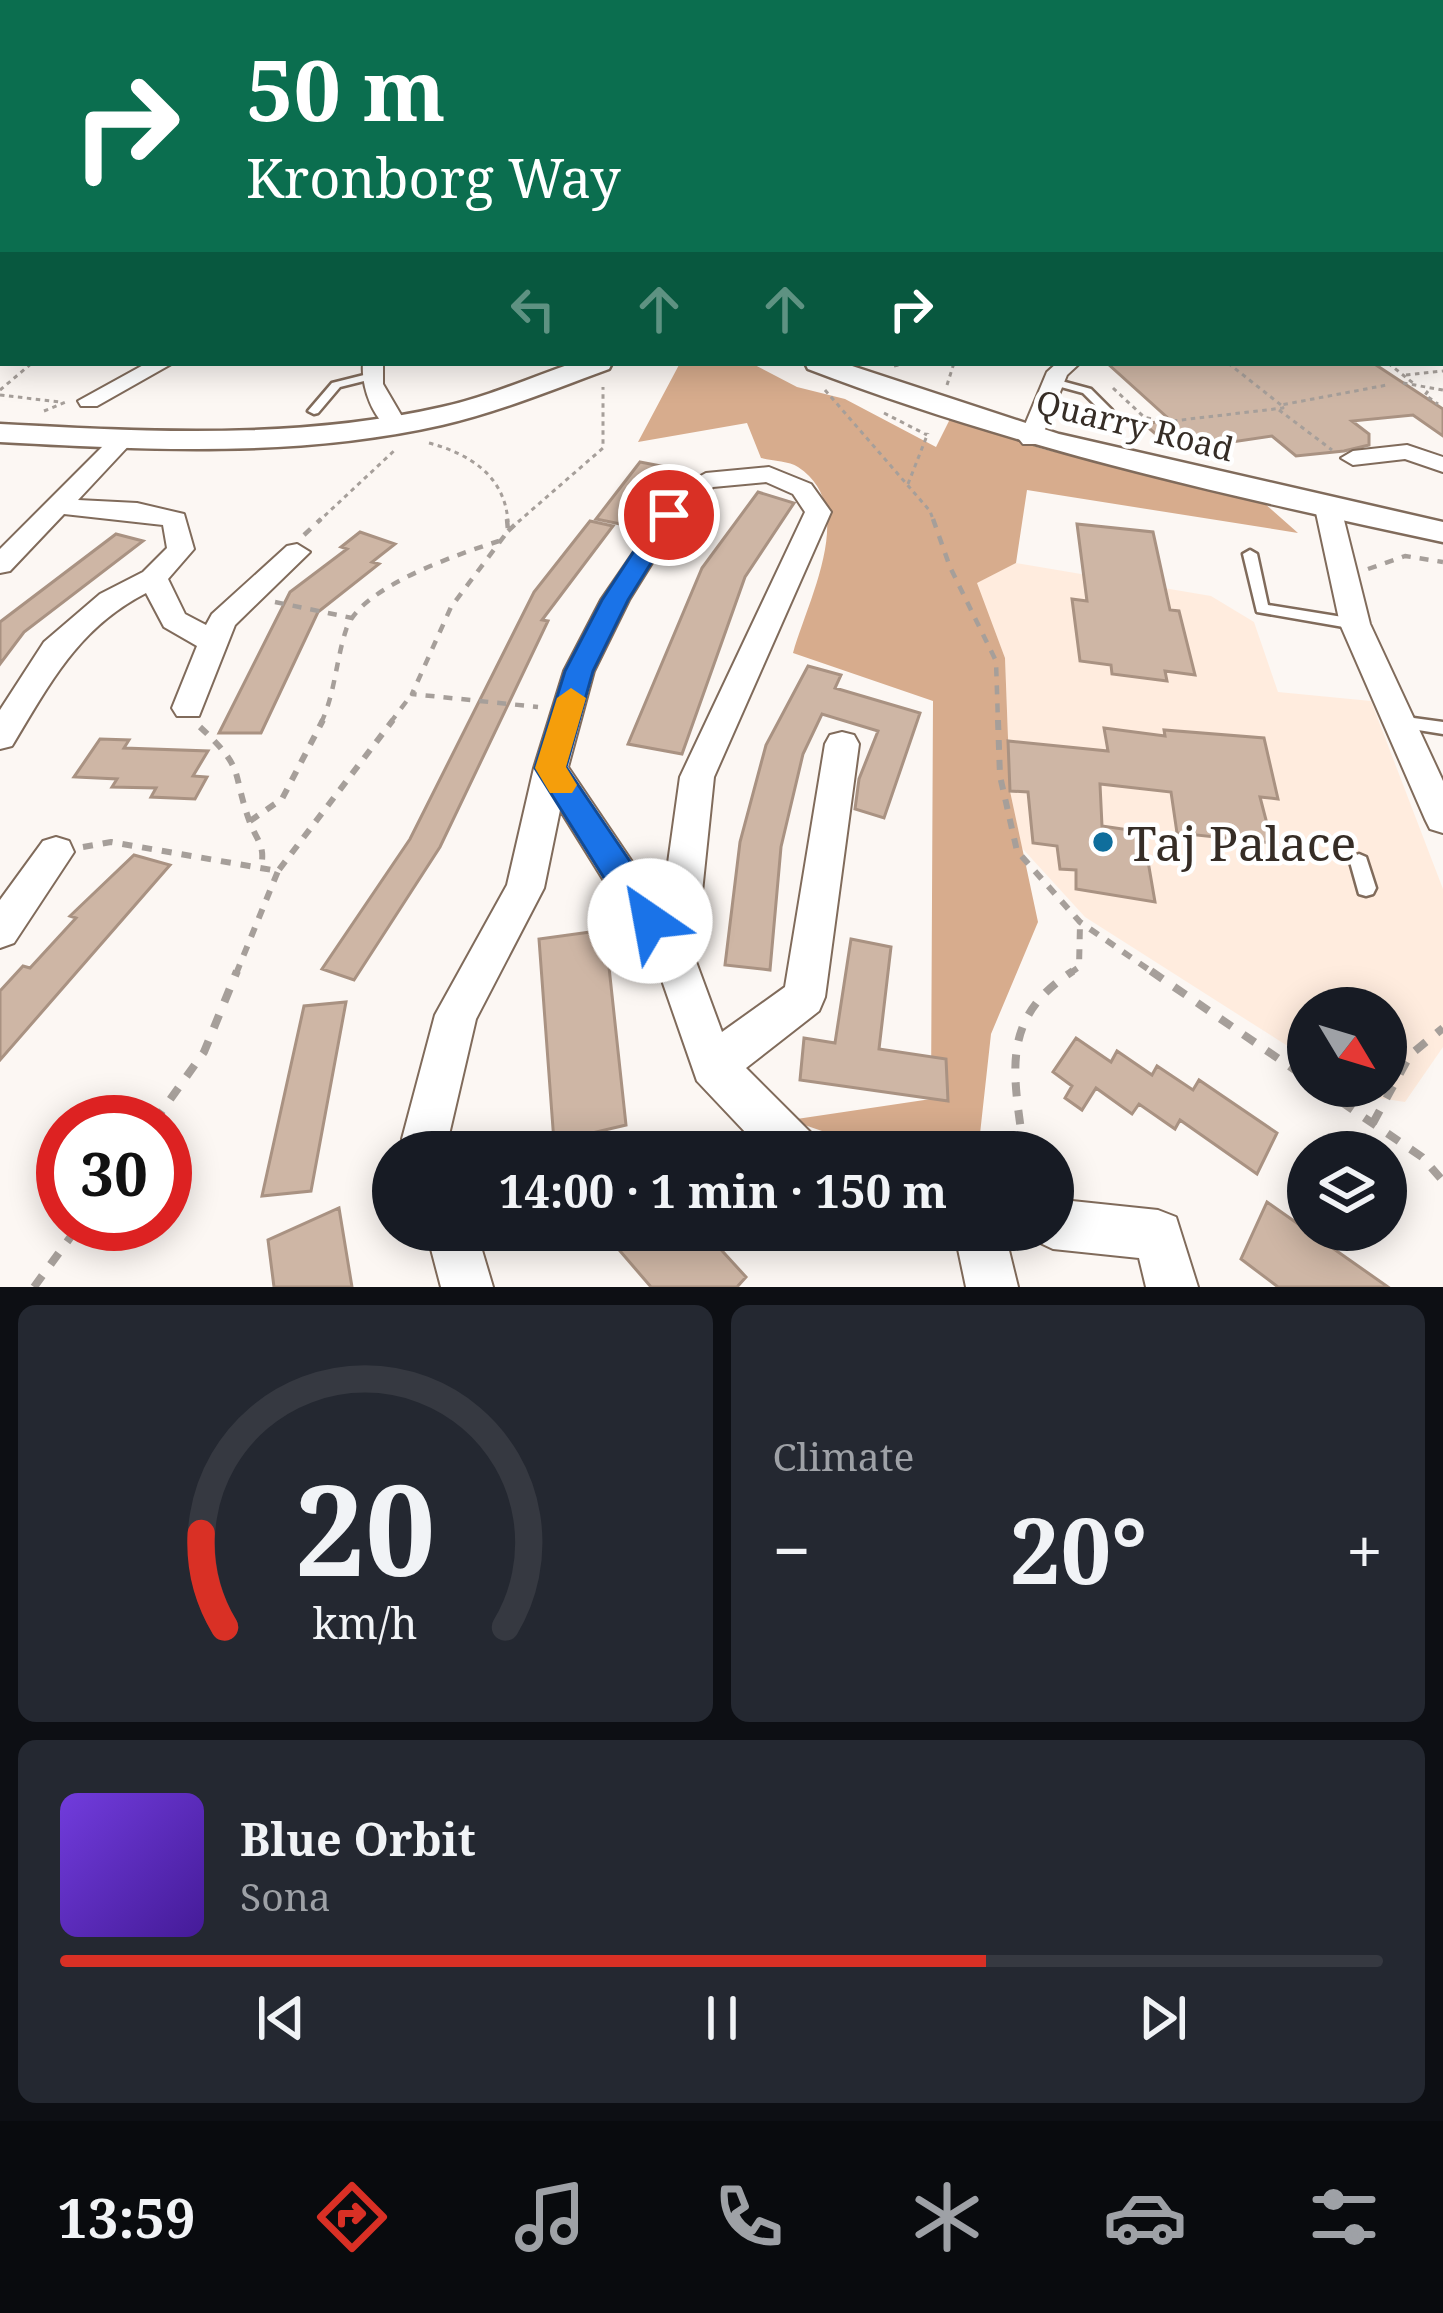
<!DOCTYPE html>
<meta charset="utf-8">
<style>
:root{--surface:#171b24;--page:#242831;--text:#f1f3f6;--muted:#9ea1a6;--line:#363941;--accent:#d93025}
body{margin:0;font-family:"Noto Serif",serif;background:var(--page);color:var(--text);height:100vh;display:flex;flex-direction:column;font-size:45px;white-space:nowrap}
*{box-sizing:border-box;margin:0}
p{font-size:39px;color:var(--muted)}
.icon{flex:none;width:66px;height:66px;fill:none;stroke:currentColor;stroke-width:2;stroke-linecap:round;stroke-linejoin:round}
.map{position:relative;height:1287px;overflow:hidden}
.side{display:flex;flex-direction:column;gap:18px;padding:18px;background:#0d0f14;flex:1}
.side>*{flex:none}
.guide{position:absolute;left:0px;top:0px;width:1443px;height:366px;box-shadow:0 6px 30px #0003;background:#0b6e4f;color:#fff;overflow:hidden}
.needle{width:78px;rotate:128deg}
.tools{position:absolute;left:1287px;top:987px;display:grid;gap:24px}
.tools a{display:grid;place-items:center;width:120px;height:120px;border-radius:50%;background:var(--surface);box-shadow:0 6px 30px #0003;font-size:60px}
.speed{position:absolute;left:36px;top:1095px;display:flex;gap:24px;font-size:60px;font-weight:700;text-align:center}
.speed>*{display:grid;place-content:center;width:156px;height:156px;border-radius:50%;background:var(--surface);box-shadow:0 6px 30px #0003;line-height:1}
.speed .limit{border:18px solid #d22;background:#fff;color:#111}
.pin{position:absolute;display:grid;place-items:center;width:102px;height:102px;color:#fff;margin:-51px;border:6px solid #fff;border-radius:50%;box-shadow:0 3px 12px #0007}
.me{position:absolute;width:132px;margin:-66px;rotate:327deg;stroke-linejoin:round;filter:drop-shadow(0 0 9px #0008)}
.turn{display:flex;align-items:center;gap:42px;height:252px;padding:0 48px;font-size:54px}
.turn .icon{width:156px;height:156px;stroke-width:2.5}
.turn b{display:block;font-size:84px;line-height:102px}
.lanes{display:flex;align-items:center;height:114px;padding:0 48px;background:#0003;justify-content:center;gap:60px;direction:ltr}
.lanes .off{opacity:.35}
.big{font-size:90px;font-weight:700;line-height:1.1}
.side .tile{flex:1;display:flex;flex-direction:column;justify-content:center;gap:18px;min-width:0;padding:0 42px;border-radius:18px;background:var(--page)}
.side .dial{align-items:center;gap:0}
.dial svg{height:312px;overflow:visible;fill:none;stroke:var(--line);stroke-width:7;stroke-linecap:round;text-anchor:middle}
.dial text{fill:var(--text);stroke:none}
.song{display:flex;align-items:center;gap:36px}
.cover{width:144px;height:144px;border-radius:18px;background:linear-gradient(135deg,hsl(260 70% 55%),hsl(260 70% 35%))}
.played{height:12px;border-radius:6px;background:linear-gradient(90deg,var(--accent) 70%,var(--line) 70%)}
.keys{display:flex;justify-content:space-around;direction:ltr}
.heat{display:flex;justify-content:space-between;align-items:center;font-size:66px;direction:ltr}
.side .tiles{flex:1;display:grid;gap:18px;grid-template-columns:1fr 1fr}
.tile:last-child{grid-column:span 2}
.trip{position:absolute;left:372px;top:1131px;width:702px;height:120px;border-radius:60px;background:var(--surface);box-shadow:0 6px 30px #0003;font-weight:700;line-height:120px;text-align:center}
.dock{display:flex;height:192px;justify-content:space-around;align-items:center;background:#090b0e;color:var(--muted)}
.dock .icon{width:84px;height:84px}
.dock .selected{color:var(--accent)}
.dock b{font-size:54px;color:var(--text)}
.map>svg:first-child{display:block}
.built{fill:#ffecde}
.forest{fill:#d7ac8d}
.building{fill:#ceb6a5;stroke:#a99282;stroke-width:3}
.lines{fill:none;stroke-linecap:round;stroke-linejoin:round}
.service-casing{stroke:#806b5b;stroke-width:5}
.minor-casing{stroke:#806b5b;stroke-width:4}
.tertiary-casing{stroke:#806b5b;stroke-width:5}
.path-far3{stroke:#a69f9a;stroke-width:3;stroke-dasharray:4.5 4.5;stroke-linecap:butt}
.path-far2{stroke:#a69f9a;stroke-width:4.5;stroke-dasharray:9 9;stroke-linecap:butt}
.path-far1{stroke:#a69f9a;stroke-width:6;stroke-dasharray:10 10;stroke-linecap:butt}
.path{stroke:#a69f9a;stroke-width:8;stroke-dasharray:14 14;stroke-linecap:butt}
.service{fill:#fff;fill-rule:evenodd}
.minor{fill:#fff;fill-rule:evenodd}
.tertiary{fill:#fff;fill-rule:evenodd}
.route{fill:#1a73e8;stroke:#114b97;stroke-width:3}
.slow{fill:#f59e0b}
.poi-dot{fill:#0f6e9c;stroke:#fff;stroke-width:4.5}
.labels{text-anchor:middle;dominant-baseline:central;stroke-width:9;stroke-linejoin:round;paint-order:stroke}
.far-street-label{font-size:33px;fill:#362d26;stroke:#fff}
.near-poi-label{font-size:48px;fill:#362d26;stroke:#fff;text-anchor:start}
</style>
<div class="map">
<svg width="1443" height="1287" viewBox="0 0 1443 1287">
<rect width="100%" height="100%" fill="#fcf7f3"/>
<!-- built -->
<path class="built" d="M 1016,563 L 1211,596 L 1254,622 L 1278,692 L 1371,701 L 1443,889 L 1443,1047 L 1405,1102 L 1366,1096 L 1351,1086 L 1386,1086 L 1386,1008 L 1308,1008 L 1308,1059 L 1085,917 L 1022,848 L 1010,791 L 1005,658 L 976,583 Z"/>
<!-- forest -->
<path class="forest" d="M 680,363 L 751,363 L 797,387 L 845,399 L 936,447 L 950,419 L 1043,449 L 1263,502 L 1298,533 L 1027,490 L 1016,563 L 977,583 L 1005,658 L 1010,791 L 1038,922 L 991,1034 L 978,1152 L 883,1152 L 790,1120 L 931,1099 L 933,701 L 793,653 C 808,599 859,507 798,467 C 789,461 773,461 761,458 L 747,423 L 638,442 Z"/>
<!-- building -->
<path class="building" d="M 1107,363 L 1373,363 L 1443,409 L 1443,436 L 1413,415 L 1352,421 L 1369,434 L 1369,445 L 1344,451 L 1296,456 L 1272,436 L 1192,448 L 1183,440 L 1166,443 L 1144,424 L 1170,420 Z
M 640,462 L 677,469 L 635,527 L 596,519 Z
M 758,492 L 794,503 L 745,577 L 682,754 L 628,744 L 702,568 Z
M 590,521 L 613,526 L 542,620 L 548,621 L 440,847 L 354,980 L 322,969 L 410,839 L 534,592 Z
M 1077,524 L 1153,532 L 1170,610 L 1179,611 L 1195,675 L 1165,671 L 1167,681 L 1112,674 L 1111,665 L 1080,661 L 1072,599 L 1087,601 Z
M 360,532 L 395,544 L 372,562 L 379,564 L 318,612 L 261,733 L 219,733 L 290,592 L 347,549 L 341,547 Z
M 116,534 L 143,541 L 24,632 L 0,664 L 0,622 Z
M 808,666 L 841,675 L 835,688 L 920,713 L 884,818 L 855,809 L 859,779 L 878,731 L 822,714 L 803,754 L 781,847 L 770,970 L 725,965 L 740,842 L 766,745 Z
M 1104,728 L 1165,736 L 1164,730 L 1264,738 L 1278,799 L 1260,797 L 1272,843 L 1177,833 L 1171,792 L 1100,784 L 1102,826 L 1143,832 L 1155,902 L 1076,889 L 1076,870 L 1060,869 L 1057,846 L 1033,843 L 1028,792 L 1010,791 L 1008,741 L 1108,751 Z
M 100,739 L 129,740 L 124,748 L 208,751 L 193,776 L 207,777 L 195,799 L 151,797 L 156,788 L 112,787 L 117,779 L 74,777 Z
M 134,855 L 170,865 L 0,1060 L 0,991 L 23,966 L 30,968 L 76,918 L 70,916 Z
M 605,930 L 626,1125 L 554,1142 L 539,939 Z
M 851,939 L 891,947 L 879,1049 L 946,1059 L 948,1101 L 800,1080 L 804,1038 L 835,1043 Z
M 346,1002 L 311,1191 L 262,1196 L 304,1006 Z
M 1076,1038 L 1111,1062 L 1117,1051 L 1152,1075 L 1157,1066 L 1193,1090 L 1199,1080 L 1277,1133 L 1257,1174 L 1180,1120 L 1175,1129 L 1139,1104 L 1132,1114 L 1096,1088 L 1082,1110 L 1065,1098 L 1072,1086 L 1053,1072 Z
M 1267,1202 L 1388,1287 L 1278,1287 L 1241,1259 Z
M 339,1208 L 352,1287 L 274,1287 L 268,1240 Z
M 602,1230 L 703,1230 L 746,1277 L 737,1287 L 651,1287 Z"/>
<g class="lines">
<defs>
<path id="service" d="M 1440,208 L 1443,208 L 1443,213 L 1440,213 Z
M 372,373 L 377,376 L 376,378 L 340,387 L 318,413 L 314,414 L 308,411 L 332,383 Z
M 1054,379 L 1091,389 L 1112,410 L 1110,412 L 1102,412 L 1083,393 L 1050,384 L 1050,380 Z
M 1250,550 L 1257,554 L 1268,605 L 1355,619 L 1362,624 L 1360,627 L 1355,629 L 1257,612 L 1243,554 Z
M 1399,716 L 1443,722 L 1443,734 L 1393,726 L 1391,722 L 1393,718 Z
M 1359,854 L 1366,857 L 1376,888 L 1373,894 L 1366,896 L 1359,894 L 1350,862 L 1352,857 Z"/>
<path id="minor" d="M 1440,137 L 1443,138 L 1443,146 L 1440,145 Z
M 3,191 L 3,201 L 0,202 L 0,192 Z
M 3,220 L 3,230 L 0,231 L 0,221 Z
M 0,254 L 3,254 L 3,264 L 0,264 Z
M 1443,309 L 1443,321 L 1440,322 L 1440,310 Z
M 3,310 L 3,323 L 0,324 L 0,311 Z
M 147,363 L 173,363 L 97,406 L 81,406 L 78,401 Z
M 363,363 L 383,363 L 383,384 L 407,425 L 404,430 L 396,432 C 373,423 361,386 363,363 Z
M 1057,363 L 1080,363 L 1067,375 L 1039,444 L 1023,444 L 1019,439 L 1047,372 Z
M 122,433 L 134,440 L 78,500 L 137,503 L 184,514 L 194,549 L 168,579 L 185,614 L 206,625 L 212,614 L 287,546 L 297,544 L 310,552 L 235,625 L 199,716 L 177,716 L 172,708 L 197,646 L 164,627 L 146,593 C 78,628 50,683 12,746 L 0,749 L 0,710 L 44,642 L 100,594 L 143,572 L 167,548 L 163,525 L 64,514 L 10,571 L 0,573 L 0,549 L 114,435 Z
M 1407,445 L 1443,457 L 1443,472 L 1405,459 L 1353,465 L 1341,458 L 1353,451 Z
M 769,467 L 811,484 L 831,512 L 714,777 L 695,959 L 722,1032 L 785,987 L 825,744 L 830,735 L 842,732 L 854,735 L 859,744 L 825,997 L 819,1011 L 746,1068 L 813,1135 L 819,1152 L 764,1152 L 697,1081 L 657,966 L 560,810 L 544,888 L 476,1019 L 448,1139 L 452,1152 L 406,1152 L 402,1139 L 435,1015 L 507,885 L 534,768 L 564,671 L 601,600 L 677,489 L 706,473 ZM 766,482 L 793,494 L 805,512 L 680,777 L 662,906 L 568,767 L 594,671 L 629,600 L 680,518 L 713,487 Z
M 1328,500 L 1341,508 L 1370,624 L 1443,781 L 1443,833 L 1430,829 L 1425,819 L 1340,624 L 1315,508 Z
M 56,837 L 69,841 L 74,852 L 14,943 L 0,948 L 0,900 L 43,841 Z
M 1053,1199 L 1158,1210 L 1176,1217 L 1198,1287 L 1146,1287 L 1139,1258 L 1053,1249 L 1036,1241 L 1031,1230 L 1053,1230 Z
M 426,1230 L 476,1230 L 493,1287 L 441,1287 Z
M 954,1230 L 1004,1230 L 1018,1287 L 966,1287 Z"/>
<path id="tertiary" d="M 573,363 L 612,363 L 609,369 C 554,389 499,412 442,425 C 296,458 148,450 0,442 L 0,424 C 147,432 297,440 442,407 C 487,397 530,378 573,363 Z
M 805,363 L 843,363 L 1059,434 L 1443,522 L 1443,542 C 1228,496 1014,448 808,369 Z"/>
</defs>
<!-- service casing -->
<use href="#service" class="service-casing"/>
<!-- minor casing -->
<use href="#minor" class="minor-casing"/>
<!-- tertiary casing -->
<use href="#tertiary" class="tertiary-casing"/>
<!-- path-far3 -->
<path class="path-far3" d="M 1228,363 L 1281,405
M 1388,363 L 1413,383
M 894,366 L 907,363
M 1406,375 L 1443,371
M 1403,383 L 1443,390
M 947,385 L 954,363
M 1113,388 L 1144,417 L 1164,422 L 1283,408 L 1281,405 L 1387,385
M 0,390 L 32,363
M 825,390 L 930,511 L 934,522
M 1428,391 L 1425,395 L 1438,404
M 0,395 L 60,402
M 1279,410 L 1332,450
M 44,411 L 66,402
M 884,413 L 927,435
M 429,443 C 470,454 505,476 508,522
M 908,484 L 928,433
M 318,522 L 396,449
M 518,522 L 603,448 L 603,387"/>
<!-- path-far2 -->
<path class="path-far2" d="M 507,519 L 508,531 L 451,607 L 412,694 L 538,707
M 933,519 L 950,567 L 996,661 L 998,723
M 508,531 L 521,519
M 304,535 L 321,519
M 1368,569 L 1405,556 L 1443,562
M 275,602 L 352,618
M 321,723 C 335,694 336,660 346,630 C 359,587 459,554 499,541
M 390,723 L 412,694"/>
<!-- path-far1 -->
<path class="path-far1" d="M 998,720 L 1000,776 L 1017,851 L 1080,922 L 1155,974
M 200,727 C 246,770 231,769 249,820 C 255,838 266,845 261,866
M 250,821 L 282,799 L 323,720
M 83,847 L 111,842 L 278,871 L 393,720
M 236,974 L 278,871
M 1069,974 L 1079,967 L 1080,924"/>
<!-- path -->
<path class="path" d="M 1151,971 L 1308,1079
M 1318,1086 L 1422,1157 L 1443,1181
M 154,1122 L 204,1052 L 237,971
M 1373,1123 L 1410,1055 L 1443,1028
M 1024,1152 C 1014,1075 998,1019 1073,971
M 34,1287 L 80,1224"/>
<!-- service -->
<use href="#service" class="service"/>
<!-- minor -->
<use href="#minor" class="minor"/>
<!-- tertiary -->
<use href="#tertiary" class="tertiary"/>
</g>
<!-- sky -->
<linearGradient id="sky" x2="0" y2="1"><stop stop-color="#9fafc2"/><stop offset="0.42" stop-color="#fefbfa"/><stop offset="1" stop-color="#fefbfa" stop-opacity="0"/></linearGradient>
<rect width="1443" height="313" fill="url(#sky)"/>
<!-- route -->
<path class="route" d="M 669,508 L 681,515 L 628,600 L 593,671 L 566,767 L 663,910 L 668,921 L 663,932 L 650,937 L 638,932 L 535,768 L 565,671 L 602,600 L 661,510 Z"/>
<!-- slow -->
<path class="slow" d="M 571,688 L 586,698 L 566,767 L 577,785 L 572,793 L 550,793 L 535,768 L 557,698 Z"/>
<!-- markers -->
<circle class="poi-dot" cx="1103" cy="842" r="12"/>
<g class="labels">
<!-- far-street labels -->
<g class="far-street-label">
<text transform="translate(1135 425) rotate(14)">Quarry Road</text>
</g>
<!-- near-poi labels -->
<g class="near-poi-label">
<text x="1127" y="842">Taj Palace</text>
</g>
</g>
</svg>
<div class="tools">
<a><svg class="needle" viewBox="-14 -14 28 28"><path d="M0-13l5 13h-10z" fill="#e53935"/><path d="M0 13l5-13h-10z" fill="#9ea1a6"/></svg></a>
<a><svg class="icon" aria-label="layers" viewBox="0 0 24 24"><path d="M12 4l9 5-9 5-9-5zM3 14l9 5 9-5"/></svg></a>
</div>
<div class="speed"><div class="limit">30</div></div>
<div class="pin" style="left:669px;top:515px;background:#d93025"><svg class="icon" aria-label="arrive" viewBox="0 0 24 24"><path d="M6 21V4h12l-3 4 3 4H6"/></svg></div>
<svg class="me" style="left:650px;top:921px" viewBox="-20 -20 40 40"><circle r="19" fill="#fff"/><path d="M0-13L10 11 0 6-10 11z" fill="#1a73e8"/></svg>
<div class="trip">14:00 · 1 min · 150 m</div>
<div class="guide">
<div class="turn"><svg class="icon" aria-label="right" viewBox="0 0 24 24"><path d="M7 20v-9h11M14 6l5 5-5 5"/></svg><div><b>50 m</b>Kronborg Way</div></div>
<div class="lanes"><svg class="icon off" aria-label="left" viewBox="0 0 24 24"><path d="M17 20v-9H6M10 6l-5 5 5 5"/></svg><svg class="icon off" aria-label="ahead" viewBox="0 0 24 24"><path d="M12 20V5M6 11l6-6 6 6"/></svg><svg class="icon off" aria-label="ahead" viewBox="0 0 24 24"><path d="M12 20V5M6 11l6-6 6 6"/></svg><svg class="icon" aria-label="right" viewBox="0 0 24 24"><path d="M7 20v-9h11M14 6l5 5-5 5"/></svg></div>
</div>
</div>
<section class="side">
<div class="tiles">
<div class="tile dial"><svg viewBox="0 0 100 80">
<path d="M14 69A42 42 0 1 1 86 69"/>
<path d="M14 69A42 42 0 0 1 8 45" stroke="#d93025"/>
<text x="50" y="56" font-size="32" font-weight="700">20</text>
<text x="50" y="72" font-size="11">km/h</text>
</svg></div>
<div class="tile"><p>Climate</p>
<div class="heat"><a>−</a><b class="big">20°</b><a>+</a></div>
</div>
<div class="tile">
<div class="song"><i class="cover"></i><div><b>Blue Orbit</b><p>Sona</p></div></div>
<div class="played"></div>
<div class="keys"><svg class="icon" aria-label="previous" viewBox="0 0 24 24"><path d="M18 5L8 12l10 7zM5 5v14"/></svg><svg class="icon" aria-label="pause" viewBox="0 0 24 24"><path d="M8 5v14M16 5v14"/></svg><svg class="icon" aria-label="next" viewBox="0 0 24 24"><path d="M6 5l10 7-10 7zM19 5v14"/></svg></div>
</div>
</div>
</section>
<nav class="dock">
<b>13:59</b>
<svg class="icon selected" aria-label="directions" viewBox="0 0 24 24"><path d="M12 3l9 9-9 9-9-9zM9 14v-3h6M13 9l2 2-2 2"/></svg>
<svg class="icon" aria-label="music" viewBox="0 0 24 24"><path d="M9 18V5l10-2v13"/><circle cx="6" cy="18" r="3"/><circle cx="16" cy="16" r="3"/></svg>
<svg class="icon" aria-label="phone" viewBox="0 0 24 24"><path d="M5 4h4l2 5-3 2q2 4 5 5l2-3 5 2v4C11 20 4 13 5 4z"/></svg>
<svg class="icon" aria-label="climate" viewBox="0 0 24 24"><path d="M12 3v18M4 7l16 10M4 17L20 7"/></svg>
<svg class="icon" aria-label="car" viewBox="0 0 24 24"><path d="M5 17H2v-5l4-1 3-4h7l3 4 3 1v5h-3M9 17h6M6 11h13"/><circle cx="7" cy="17" r="2"/><circle cx="17" cy="17" r="2"/></svg>
<svg class="icon" aria-label="filters" viewBox="0 0 24 24"><path d="M4 7h16M4 17h16"/><circle cx="9" cy="7" r="2"/><circle cx="15" cy="17" r="2"/></svg>
</nav>
